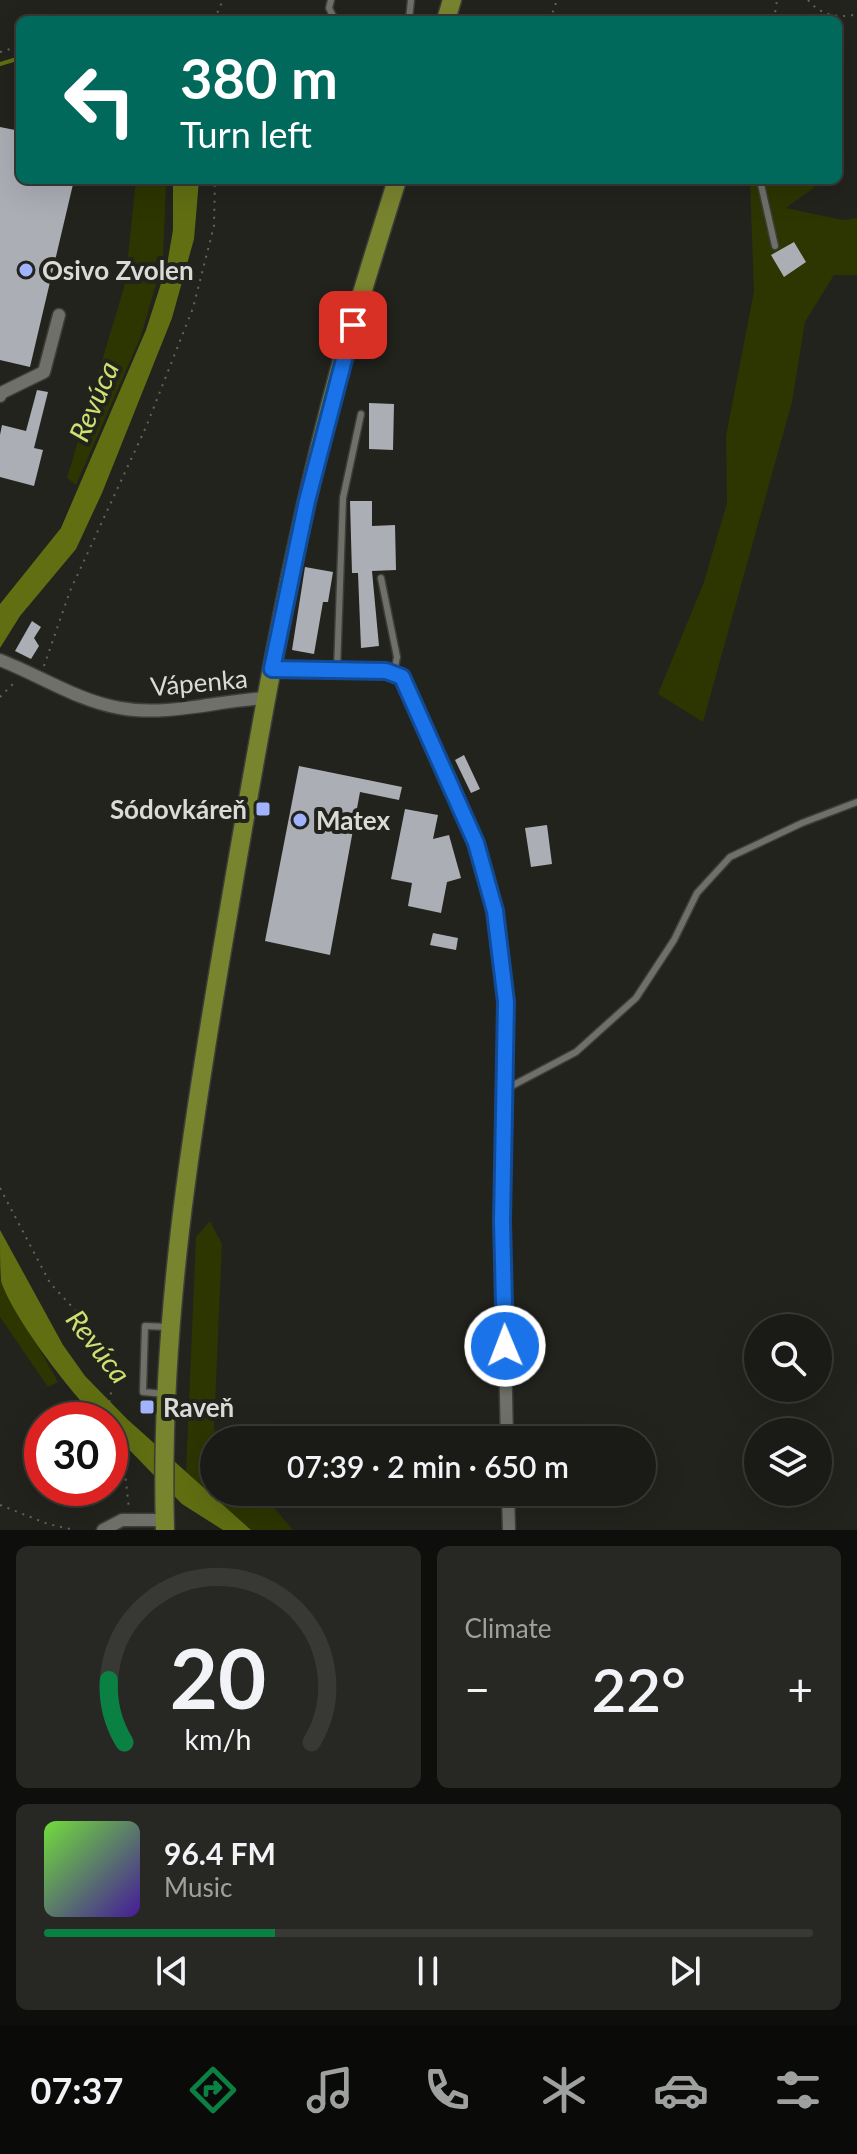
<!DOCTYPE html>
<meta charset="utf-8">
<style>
:root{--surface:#1a1a16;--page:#272723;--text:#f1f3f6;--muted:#9fa1a1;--line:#383835;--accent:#0b8043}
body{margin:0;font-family:Lato,sans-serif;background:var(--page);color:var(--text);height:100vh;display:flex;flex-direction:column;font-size:30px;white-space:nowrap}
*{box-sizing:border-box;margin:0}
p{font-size:26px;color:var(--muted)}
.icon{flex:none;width:44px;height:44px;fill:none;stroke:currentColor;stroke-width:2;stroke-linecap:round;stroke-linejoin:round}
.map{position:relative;height:1530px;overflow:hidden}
.panel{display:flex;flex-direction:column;gap:16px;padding:16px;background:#0e0e0c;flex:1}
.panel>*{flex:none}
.guide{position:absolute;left:16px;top:16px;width:826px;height:168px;border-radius:12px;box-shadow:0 8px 32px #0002,0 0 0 2px var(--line);background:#00695c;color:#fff;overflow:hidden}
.tools{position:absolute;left:744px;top:1314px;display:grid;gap:16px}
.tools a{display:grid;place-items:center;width:88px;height:88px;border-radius:50%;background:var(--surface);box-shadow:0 8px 32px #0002,0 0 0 2px var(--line);font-size:40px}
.speed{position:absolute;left:24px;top:1402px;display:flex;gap:16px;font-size:40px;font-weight:700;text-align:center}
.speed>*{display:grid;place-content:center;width:104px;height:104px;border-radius:50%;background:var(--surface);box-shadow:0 8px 32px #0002,0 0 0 2px var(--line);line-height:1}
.speed .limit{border:12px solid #d22;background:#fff;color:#111}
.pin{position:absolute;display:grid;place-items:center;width:68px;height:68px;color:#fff;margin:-34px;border-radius:16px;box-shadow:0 4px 12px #0006}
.me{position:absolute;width:88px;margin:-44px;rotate:359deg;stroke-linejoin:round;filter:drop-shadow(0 0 6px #0008)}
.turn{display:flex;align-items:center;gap:28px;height:168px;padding:0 32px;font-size:36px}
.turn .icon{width:104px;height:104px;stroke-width:2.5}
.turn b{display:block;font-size:56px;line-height:68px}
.big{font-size:60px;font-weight:600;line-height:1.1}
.panel .tile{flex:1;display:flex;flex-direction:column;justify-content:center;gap:12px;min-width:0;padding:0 28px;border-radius:12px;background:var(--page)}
.panel .dial{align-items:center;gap:0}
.dial svg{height:208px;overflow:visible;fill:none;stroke:var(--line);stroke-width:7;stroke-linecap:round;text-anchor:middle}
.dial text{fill:var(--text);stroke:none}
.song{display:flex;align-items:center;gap:24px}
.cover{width:96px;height:96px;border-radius:12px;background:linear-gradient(135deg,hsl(100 70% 55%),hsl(260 70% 35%))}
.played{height:8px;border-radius:4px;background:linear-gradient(90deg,var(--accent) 30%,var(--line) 30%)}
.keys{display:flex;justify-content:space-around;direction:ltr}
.heat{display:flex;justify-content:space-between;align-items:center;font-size:44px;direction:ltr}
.panel .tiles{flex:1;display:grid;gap:16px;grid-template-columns:1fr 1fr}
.tile:last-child{grid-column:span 2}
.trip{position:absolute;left:200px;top:1426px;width:456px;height:80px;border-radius:40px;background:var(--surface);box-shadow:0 8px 32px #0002,0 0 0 2px var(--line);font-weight:600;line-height:80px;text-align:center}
.dock{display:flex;height:128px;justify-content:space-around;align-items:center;background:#0a0a09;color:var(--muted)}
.dock .icon{width:56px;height:56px}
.dock .selected{color:var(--accent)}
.dock b{font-size:36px;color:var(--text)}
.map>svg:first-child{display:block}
.green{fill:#2d3500}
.water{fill:#616f12}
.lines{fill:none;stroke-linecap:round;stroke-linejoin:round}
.stream{stroke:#616f12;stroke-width:4}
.building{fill:#acaeb6}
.lane-casing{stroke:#3d3e39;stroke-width:9}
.street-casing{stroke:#3d3e39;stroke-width:15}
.primary-casing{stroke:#3d3e39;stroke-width:21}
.path{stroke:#63645f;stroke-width:2;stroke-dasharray:2 6;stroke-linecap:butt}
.lane{stroke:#6e7069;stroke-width:6}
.street{stroke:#6e7069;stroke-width:12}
.primary{stroke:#79842f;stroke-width:18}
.route-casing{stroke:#114b97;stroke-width:20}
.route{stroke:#1a73e8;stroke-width:14}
.poi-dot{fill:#a1b3fd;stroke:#22231d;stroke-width:3}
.labels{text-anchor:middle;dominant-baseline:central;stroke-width:8;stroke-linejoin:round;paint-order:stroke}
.poi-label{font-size:26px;font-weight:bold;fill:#dadbd7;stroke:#22231d;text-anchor:start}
.street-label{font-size:26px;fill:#dadbd7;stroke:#22231d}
.water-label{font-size:28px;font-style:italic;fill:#cce16f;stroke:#22231d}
</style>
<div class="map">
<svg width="857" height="1530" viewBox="0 0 857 1530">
<rect width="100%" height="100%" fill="#22231d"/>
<!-- green -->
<path class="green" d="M 136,180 L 166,180 L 163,260 L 141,336 L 76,485 L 67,478 L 125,284 Z
M 800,180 L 815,187 L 786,208 L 843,220 L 857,218 L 857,275 L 834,275 L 805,322 L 792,402 L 703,722 L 658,694 L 704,582 L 727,503 L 726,436 L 754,291 L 750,182 Z
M 210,1221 L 222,1244 L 214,1429 L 221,1440 L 214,1440 L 214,1492 L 261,1492 L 293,1530 L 251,1530 L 186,1472 L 196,1237 Z
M 0,1279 L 58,1382 L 48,1387 L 0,1317 Z"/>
<!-- water -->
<path class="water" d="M 173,180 L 199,180 L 194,239 L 172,318 L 102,493 L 76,549 L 20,616 L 0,648 L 0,604 L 61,528 L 146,330 L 167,265 L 173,230 Z
M 0,1230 L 63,1345 L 85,1376 L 127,1419 L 251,1530 L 223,1530 L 182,1504 L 110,1430 L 110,1420 L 99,1420 C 72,1395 12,1316 1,1281 C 0,1267 0,1245 0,1230 Z"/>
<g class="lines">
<!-- stream -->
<path class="stream" d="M 0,64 L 20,58"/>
</g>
<!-- building -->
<path class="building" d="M 0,127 L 20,131 L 20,180 L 74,180 L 30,367 L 0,360 Z
M 794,242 L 806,262 L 784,277 L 771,255 Z
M 37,390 L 48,392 L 34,448 L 43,450 L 34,486 L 0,477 L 0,435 L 2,425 L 26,431 Z
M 369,403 L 394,404 L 393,450 L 369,449 Z
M 350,501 L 372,501 L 372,526 L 395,525 L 396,570 L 372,571 L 379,646 L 361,648 L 358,573 L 352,573 Z
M 305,567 L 333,572 L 328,602 L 323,602 L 314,654 L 292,650 Z
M 32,621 L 41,627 L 34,638 L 39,646 L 31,659 L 15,651 Z
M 464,755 L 480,789 L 471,793 L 455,760 Z
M 299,766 L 402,787 L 399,800 L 360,792 L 330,955 L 265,941 Z
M 405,809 L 438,815 L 433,839 L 449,835 L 461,878 L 447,882 L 441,913 L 408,906 L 412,883 L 391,879 Z
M 547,825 L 552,864 L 531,867 L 525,828 Z
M 433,933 L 458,938 L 456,950 L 430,945 Z"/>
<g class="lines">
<defs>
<path id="lane" d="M 331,0 L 329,8 L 335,20
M 409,20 L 411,0
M 760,180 L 775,246
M 381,578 L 397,657 L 394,673
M 337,670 L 343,498 L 361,414
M 504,1090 L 576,1052 L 636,998 L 674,940 L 697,893 L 730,857 L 802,823 L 857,802
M 165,1394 L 143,1392 L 145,1326 L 168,1327"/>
<path id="street" d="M 0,396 L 1,393 L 44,372 L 59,315
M 0,660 C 39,675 78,701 120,708 C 169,717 218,700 267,698
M 272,669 L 386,671 L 402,677 L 476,843 L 495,911 L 506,1002 L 502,1221 L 507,1440
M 508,1492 L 509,1530
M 103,1530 L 122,1520 L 165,1520"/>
<path id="primary" d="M 446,20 L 452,0
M 165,1530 C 159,1328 191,1132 225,933 C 257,745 289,556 339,372 C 357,307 377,244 397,180"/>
</defs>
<!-- lane casing -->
<use href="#lane" class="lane-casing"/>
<!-- street casing -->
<use href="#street" class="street-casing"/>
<!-- primary casing -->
<use href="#primary" class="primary-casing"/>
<!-- path -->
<path class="path" d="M 808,0 C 821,15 838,19 857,14
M 214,20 L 223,0
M 550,20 L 557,0
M 774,20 L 777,0
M 0,52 L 20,46
M 44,666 L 70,591 L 146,427 L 193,308 L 214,226 L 215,180
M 0,697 L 16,681
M 0,1188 L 50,1283 L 98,1335 L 109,1353 L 115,1371 L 106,1420
M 110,1454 L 124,1464 L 129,1509
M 0,1505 L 48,1524 L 75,1530"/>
<!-- lane -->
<use href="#lane" class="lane"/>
<!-- street -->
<use href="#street" class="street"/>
<!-- primary -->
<use href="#primary" class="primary"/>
</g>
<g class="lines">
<defs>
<path id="route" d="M 353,325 L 307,501 L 272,669 L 386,671 L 402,677 L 476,843 L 495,911 L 506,1002 L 502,1221 L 505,1346"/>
</defs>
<!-- route casing -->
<use href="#route" class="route-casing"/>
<!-- route -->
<use href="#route" class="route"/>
</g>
<!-- markers -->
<g class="poi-dot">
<circle cx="26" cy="270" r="8"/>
<rect x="255" y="801" width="16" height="16" rx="4"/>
<circle cx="300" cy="820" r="8"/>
<rect x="139" y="1399" width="16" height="16" rx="4"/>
</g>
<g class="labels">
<!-- poi labels -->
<g class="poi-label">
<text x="42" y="270">Osivo Zvolen</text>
<text x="247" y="809" text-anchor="end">Sódovkáreň</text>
<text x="316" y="820">Matex</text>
<text x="163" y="1407">Raveň</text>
</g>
<!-- street labels -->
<g class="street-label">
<text transform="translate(199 682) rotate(-5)">Vápenka</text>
</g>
<!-- water labels -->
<g class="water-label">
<text transform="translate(93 401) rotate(-67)">Revúca</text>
<text transform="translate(99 1346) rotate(52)">Revúca</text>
</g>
</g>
</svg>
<div class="tools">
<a><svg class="icon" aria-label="search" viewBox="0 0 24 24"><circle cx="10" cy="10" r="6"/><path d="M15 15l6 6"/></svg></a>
<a><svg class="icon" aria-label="layers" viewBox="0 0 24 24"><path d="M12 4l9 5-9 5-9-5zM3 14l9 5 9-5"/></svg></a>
</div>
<div class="speed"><div class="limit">30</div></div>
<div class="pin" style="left:353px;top:325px;background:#d93025"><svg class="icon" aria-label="arrive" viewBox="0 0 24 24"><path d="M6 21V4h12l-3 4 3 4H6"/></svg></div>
<svg class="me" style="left:505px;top:1346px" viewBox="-20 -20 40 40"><circle r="17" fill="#1a73e8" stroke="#fff" stroke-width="3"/><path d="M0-11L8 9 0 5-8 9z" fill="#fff"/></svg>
<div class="trip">07:39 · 2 min · 650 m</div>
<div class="guide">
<div class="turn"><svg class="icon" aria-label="left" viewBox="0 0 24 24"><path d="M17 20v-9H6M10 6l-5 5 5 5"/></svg><div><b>380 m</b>Turn left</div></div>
</div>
</div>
<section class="panel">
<div class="tiles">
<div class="tile dial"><svg viewBox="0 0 100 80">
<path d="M14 69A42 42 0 1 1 86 69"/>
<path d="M14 69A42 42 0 0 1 8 45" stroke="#0b8043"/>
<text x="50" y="56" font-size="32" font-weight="700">20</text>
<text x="50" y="72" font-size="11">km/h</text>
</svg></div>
<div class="tile"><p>Climate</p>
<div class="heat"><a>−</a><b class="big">22°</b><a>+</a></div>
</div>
<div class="tile">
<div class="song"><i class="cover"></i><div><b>96.4 FM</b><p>Music</p></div></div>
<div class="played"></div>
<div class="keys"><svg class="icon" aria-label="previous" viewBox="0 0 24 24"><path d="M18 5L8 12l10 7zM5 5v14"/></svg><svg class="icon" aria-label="pause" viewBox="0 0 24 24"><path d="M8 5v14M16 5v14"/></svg><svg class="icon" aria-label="next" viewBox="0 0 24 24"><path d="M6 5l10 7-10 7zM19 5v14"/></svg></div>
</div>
</div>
</section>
<nav class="dock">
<b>07:37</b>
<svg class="icon selected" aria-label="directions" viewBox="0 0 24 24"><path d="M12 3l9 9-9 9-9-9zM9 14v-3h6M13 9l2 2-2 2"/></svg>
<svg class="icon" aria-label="music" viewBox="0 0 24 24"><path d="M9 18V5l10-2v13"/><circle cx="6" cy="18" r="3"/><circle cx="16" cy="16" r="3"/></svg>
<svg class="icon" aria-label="phone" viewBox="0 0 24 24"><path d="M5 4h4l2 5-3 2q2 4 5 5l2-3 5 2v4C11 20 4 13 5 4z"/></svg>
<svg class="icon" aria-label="climate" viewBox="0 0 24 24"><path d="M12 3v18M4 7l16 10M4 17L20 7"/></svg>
<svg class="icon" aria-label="car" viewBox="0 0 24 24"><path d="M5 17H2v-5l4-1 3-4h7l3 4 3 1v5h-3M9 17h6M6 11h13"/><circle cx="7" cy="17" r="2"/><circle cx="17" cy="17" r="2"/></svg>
<svg class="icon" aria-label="filters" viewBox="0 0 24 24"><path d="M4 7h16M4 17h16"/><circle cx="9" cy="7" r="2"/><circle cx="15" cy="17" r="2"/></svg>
</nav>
